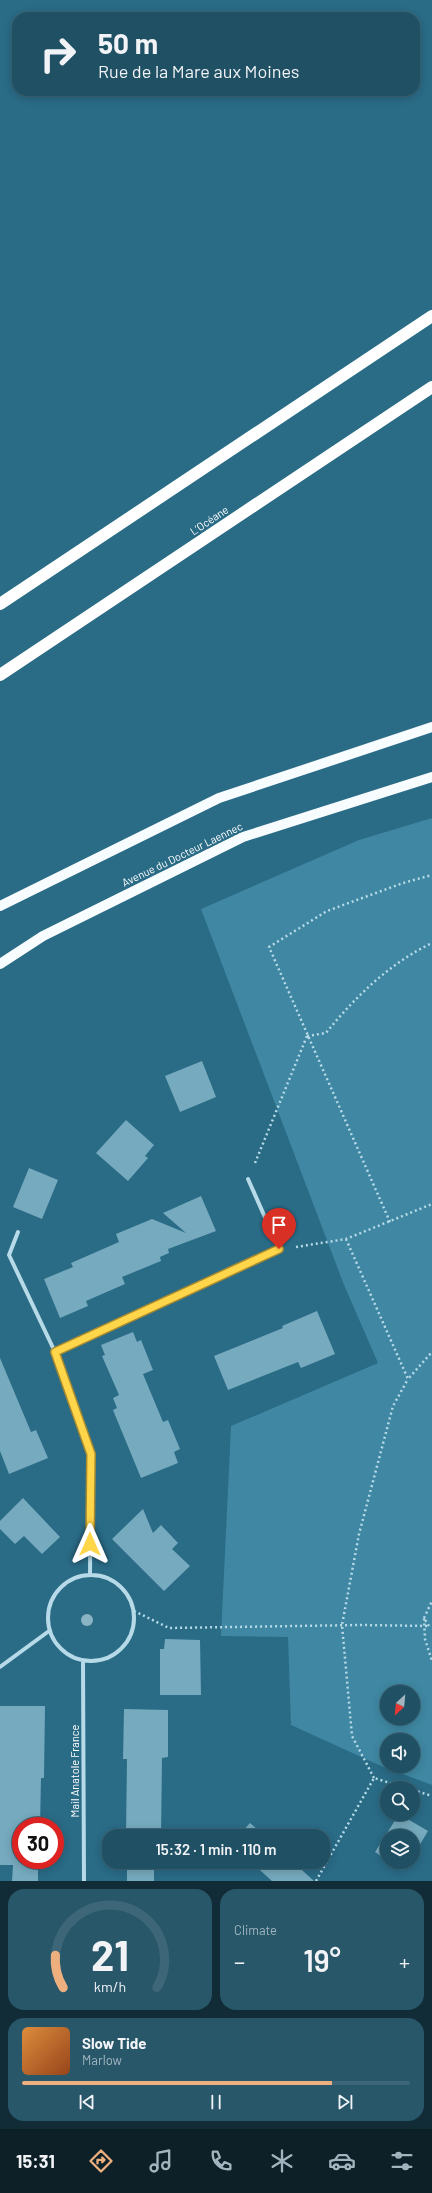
<!DOCTYPE html>
<meta charset="utf-8">
<style>
:root{--surface:#205064;--page:#28576a;--text:#f1f3f6;--muted:#a2b5bf;--line:#3d6778;--accent:#eeaf7e}
body{margin:0;font-family:Barlow,sans-serif;background:var(--page);color:var(--text);height:100vh;display:flex;flex-direction:column;font-size:15px;white-space:nowrap}
*{box-sizing:border-box;margin:0}
p{font-size:13px;color:var(--muted)}
.icon{flex:none;width:22px;height:22px;fill:none;stroke:currentColor;stroke-width:2;stroke-linecap:round;stroke-linejoin:round}
.map{position:relative;height:1881px;overflow:hidden}
.side{display:flex;flex-direction:column;gap:8px;padding:8px;background:#122c37;flex:1}
.side>*{flex:none}
.hud{position:absolute;left:12px;top:12px;width:408px;height:84px;border-radius:16px;box-shadow:0 2px 10px #0003,0 0 0 1px var(--line);background:#205064;color:var(--text);overflow:hidden}
.needle{width:26px;rotate:206deg}
.tools{position:absolute;left:380px;top:1685px;display:grid;gap:8px}
.tools a{display:grid;place-items:center;width:40px;height:40px;border-radius:50%;background:var(--surface);box-shadow:0 2px 10px #0003,0 0 0 1px var(--line);font-size:20px}
.speed{position:absolute;left:12px;top:1817px;display:flex;gap:8px;font-size:20px;font-weight:700;text-align:center}
.speed>*{display:grid;place-content:center;width:52px;height:52px;border-radius:50%;background:var(--surface);box-shadow:0 2px 10px #0003,0 0 0 1px var(--line);line-height:1}
.speed .limit{border:6px solid #d22;background:#fff;color:#111}
.pin{position:absolute;display:grid;place-items:center;width:34px;height:34px;color:#fff;margin:-41px -17px;border-radius:50% 50% 50% 0;rotate:-45deg;box-shadow:0 0 4px #0007}
.pin .icon{rotate:45deg}
.me{position:absolute;width:44px;margin:-22px;rotate:0deg;stroke-linejoin:round;filter:drop-shadow(0 0 3px #0008)}
.turn{display:flex;align-items:center;gap:14px;height:84px;padding:0 20px;font-size:18px}
.turn .icon{width:52px;height:52px;stroke-width:2.5}
.turn b{display:block;font-size:28px;line-height:34px}
.big{font-size:30px;font-weight:600;line-height:1.1}
.side .card{flex:1;display:flex;flex-direction:column;justify-content:center;gap:6px;min-width:0;padding:0 14px;border-radius:16px;background:var(--page)}
.side .dial{align-items:center;gap:0}
.dial svg{height:104px;overflow:visible;fill:none;stroke:var(--line);stroke-width:7;stroke-linecap:round;text-anchor:middle}
.dial text{fill:var(--text);stroke:none}
.song{display:flex;align-items:center;gap:12px}
.cover{width:48px;height:48px;border-radius:6px;background:linear-gradient(135deg,hsl(30 70% 55%),hsl(20 70% 35%))}
.played{height:4px;border-radius:2px;background:linear-gradient(90deg,var(--accent) 80%,var(--line) 80%)}
.keys{display:flex;justify-content:space-around;direction:ltr}
.heat{display:flex;justify-content:space-between;align-items:center;font-size:22px;direction:ltr}
.side .tiles{flex:1;display:grid;gap:8px;grid-template-columns:1fr 1fr}
.card:last-child{grid-column:span 2}
.trip{position:absolute;left:102px;top:1829px;width:228px;height:40px;border-radius:16px;background:var(--surface);box-shadow:0 2px 10px #0003,0 0 0 1px var(--line);font-weight:600;line-height:40px;text-align:center}
.tab-bar{display:flex;height:64px;justify-content:space-around;align-items:center;background:#0d2028;color:var(--muted)}
.tab-bar .icon{width:28px;height:28px}
.tab-bar .current{color:var(--accent)}
.tab-bar b{font-size:18px;color:var(--text)}
.map>svg:first-child{display:block}
.green{fill:#3f87a2;fill-rule:evenodd}
.building{fill:#76aabe}
.lines{fill:none;stroke-linecap:round;stroke-linejoin:round}
.path{stroke:#b6dae7;stroke-width:2.5;stroke-dasharray:2 3;stroke-linecap:butt}
.street{stroke:#b6dae7;stroke-width:4}
.primary{stroke:#f7fcfe;stroke-width:10}
.highway{stroke:#fff;stroke-width:12}
.tree{fill:#8ab3c4}
.route-casing{stroke:#a68a30;stroke-width:10}
.route{stroke:#ffd54a;stroke-width:7}
.labels{text-anchor:middle;dominant-baseline:central;stroke-width:4;stroke-linejoin:round;paint-order:stroke}
.street-label{font-size:11px;fill:#fff;stroke:#2a6b86}
</style>
<div class="map">
<svg width="432" height="1881" viewBox="0 0 432 1881">
<rect width="100%" height="100%" fill="#2a6b86"/>
<!-- green -->
<path class="green" d="M 432,818 L 432,1785 L 381,1766 L 291,1725 L 288,1637 L 221,1636 L 231,1426 L 378,1363 L 344,1285 L 201,909 L 359,840 ZM 387,1692 L 413,1692 L 413,1718 L 387,1718 ZM 387,1740 L 413,1740 L 413,1766 L 387,1766 Z"/>
<!-- building -->
<path class="building" d="M 202,1061 L 216,1097 L 180,1112 L 165,1076 Z
M 126,1120 L 154,1145 L 145,1156 L 148,1158 L 128,1181 L 96,1153 Z
M 29,1168 L 58,1180 L 42,1219 L 13,1207 Z
M 201,1196 L 216,1231 L 168,1249 L 169,1253 L 160,1257 L 161,1261 L 122,1277 L 125,1284 L 86,1301 L 88,1306 L 60,1318 L 44,1279 L 73,1267 L 71,1263 L 119,1242 L 116,1234 L 152,1219 L 186,1233 L 163,1213 Z
M 317,1311 L 335,1354 L 301,1368 L 298,1362 L 228,1390 L 214,1356 L 283,1328 L 282,1326 Z
M 133,1332 L 137,1342 L 141,1340 L 153,1370 L 143,1374 L 163,1422 L 168,1420 L 180,1449 L 174,1452 L 178,1463 L 141,1478 L 113,1410 L 117,1408 L 113,1398 L 119,1395 L 102,1356 L 105,1355 L 101,1345 Z
M 0,1358 L 31,1432 L 36,1430 L 48,1458 L 9,1474 L 0,1451 Z
M 23,1498 L 60,1537 L 42,1554 L 24,1536 L 15,1544 L 0,1529 L 0,1521 Z
M 143,1509 L 153,1533 L 161,1525 L 178,1543 L 172,1549 L 190,1566 L 164,1591 L 112,1539 Z
M 165,1639 L 200,1640 L 201,1695 L 160,1695 L 160,1649 L 164,1649 Z
M 0,1706 L 45,1706 L 44,1778 L 41,1778 L 40,1826 L 21,1826 L 21,1860 L 38,1860 L 38,1881 L 12,1881 L 13,1865 L 0,1865 Z
M 124,1709 L 168,1710 L 168,1757 L 162,1758 L 161,1836 L 126,1836 L 127,1759 L 123,1759 Z
M 399,1814 L 428,1831 L 413,1856 L 413,1836 L 387,1836 L 387,1860 L 375,1852 Z
M 250,1823 L 265,1836 L 238,1836 Z
M 127,1862 L 161,1862 L 161,1866 L 154,1866 L 154,1881 L 127,1881 Z
M 251,1862 L 293,1862 L 314,1881 L 272,1881 Z
M 391,1862 L 409,1862 L 404,1870 Z"/>
<g class="lines">
<!-- path -->
<path class="path" d="M 307,1036 L 326,1033 C 355,997 390,963 432,943
M 255,1163 L 307,1036
M 390,1222 L 269,947 L 327,911 L 403,883 L 432,875
M 346,1239 L 408,1379 L 432,1352
M 296,1247 L 346,1239 L 432,1204
M 134,1611 L 169,1628 L 359,1625 L 429,1626
M 424,1618 L 432,1601
M 429,1626 L 424,1618 L 425,1639 L 432,1661
M 374,1778 L 352,1736 L 342,1625 L 359,1534 L 393,1406 L 408,1379
M 413,1790 L 432,1796
M 316,1881 L 374,1778 L 406,1788"/>
<!-- street -->
<path class="street" d="M 18,1232 L 9,1255 L 55,1352 L 91,1455 L 90,1574
M 55,1352 L 279,1249 L 248,1179
M48 1618a43 43 0 1 1 86 0a43 43 0 1 1-86 0Z
M 83,1661 L 84,1881
M 0,1667 L 49,1631"/>
<!-- primary -->
<path class="primary" d="M 0,906 L 219,798 L 432,727
M 0,964 L 43,936 L 243,837 L 432,777"/>
<!-- highway -->
<path class="highway" d="M 0,604 L 432,316
M 0,675 L 432,387"/>
</g>
<!-- trees -->
<circle class="tree" cx="87" cy="1620" r="6"/>
<g class="lines">
<defs>
<path id="route" d="M 90,1544 L 91,1454 L 55,1352 L 279,1249"/>
</defs>
<!-- route casing -->
<use href="#route" class="route-casing"/>
<!-- route -->
<use href="#route" class="route"/>
</g>
<g class="labels">
<!-- street labels -->
<g class="street-label">
<text transform="translate(209 520) rotate(-34)">L’Océane</text>
<text transform="translate(182 854) rotate(-26)">Avenue du Docteur Laennec</text>
<text transform="translate(74 1771) rotate(-90)">Mail Anatole France</text>
</g>
</g>
</svg>
<div class="tools">
<a><svg class="needle" viewBox="-14 -14 28 28"><path d="M0-13l5 13h-10z" fill="#e53935"/><path d="M0 13l5-13h-10z" fill="#a2b5bf"/></svg></a>
<a><svg class="icon" aria-label="sound" viewBox="0 0 24 24"><path d="M4 9h4l5-4v14l-5-4H4zM17 9q2 3 0 6"/></svg></a>
<a><svg class="icon" aria-label="search" viewBox="0 0 24 24"><circle cx="10" cy="10" r="6"/><path d="M15 15l6 6"/></svg></a>
<a><svg class="icon" aria-label="layers" viewBox="0 0 24 24"><path d="M12 4l9 5-9 5-9-5zM3 14l9 5 9-5"/></svg></a>
</div>
<div class="speed"><div class="limit">30</div></div>
<div class="pin" style="left:279px;top:1249px;background:#d93025"><svg class="icon" aria-label="arrive" viewBox="0 0 24 24"><path d="M6 21V4h12l-3 4 3 4H6"/></svg></div>
<svg class="me" style="left:90px;top:1544px" viewBox="-20 -20 40 40"><path d="M0-17L14 15 0 8-14 15z" fill="#ffd54a" stroke="#fff" stroke-width="4"/></svg>
<div class="trip">15:32 · 1 min · 110 m</div>
<div class="hud">
<div class="turn"><svg class="icon" aria-label="right" viewBox="0 0 24 24"><path d="M7 20v-9h11M14 6l5 5-5 5"/></svg><div><b>50 m</b>Rue de la Mare aux Moines</div></div>
</div>
</div>
<section class="side">
<div class="tiles">
<div class="card dial"><svg viewBox="0 0 100 80">
<path d="M14 69A42 42 0 1 1 86 69"/>
<path d="M14 69A42 42 0 0 1 8 44" stroke="#eeaf7e"/>
<text x="50" y="56" font-size="32" font-weight="700">21</text>
<text x="50" y="72" font-size="11">km/h</text>
</svg></div>
<div class="card"><p>Climate</p>
<div class="heat"><a>−</a><b class="big">19°</b><a>+</a></div>
</div>
<div class="card">
<div class="song"><i class="cover"></i><div><b>Slow Tide</b><p>Marlow</p></div></div>
<div class="played"></div>
<div class="keys"><svg class="icon" aria-label="previous" viewBox="0 0 24 24"><path d="M18 5L8 12l10 7zM5 5v14"/></svg><svg class="icon" aria-label="pause" viewBox="0 0 24 24"><path d="M8 5v14M16 5v14"/></svg><svg class="icon" aria-label="next" viewBox="0 0 24 24"><path d="M6 5l10 7-10 7zM19 5v14"/></svg></div>
</div>
</div>
</section>
<nav class="tab-bar">
<b>15:31</b>
<svg class="icon current" aria-label="directions" viewBox="0 0 24 24"><path d="M12 3l9 9-9 9-9-9zM9 14v-3h6M13 9l2 2-2 2"/></svg>
<svg class="icon" aria-label="music" viewBox="0 0 24 24"><path d="M9 18V5l10-2v13"/><circle cx="6" cy="18" r="3"/><circle cx="16" cy="16" r="3"/></svg>
<svg class="icon" aria-label="phone" viewBox="0 0 24 24"><path d="M5 4h4l2 5-3 2q2 4 5 5l2-3 5 2v4C11 20 4 13 5 4z"/></svg>
<svg class="icon" aria-label="climate" viewBox="0 0 24 24"><path d="M12 3v18M4 7l16 10M4 17L20 7"/></svg>
<svg class="icon" aria-label="car" viewBox="0 0 24 24"><path d="M5 17H2v-5l4-1 3-4h7l3 4 3 1v5h-3M9 17h6M6 11h13"/><circle cx="7" cy="17" r="2"/><circle cx="17" cy="17" r="2"/></svg>
<svg class="icon" aria-label="filters" viewBox="0 0 24 24"><path d="M4 7h16M4 17h16"/><circle cx="9" cy="7" r="2"/><circle cx="15" cy="17" r="2"/></svg>
</nav>
